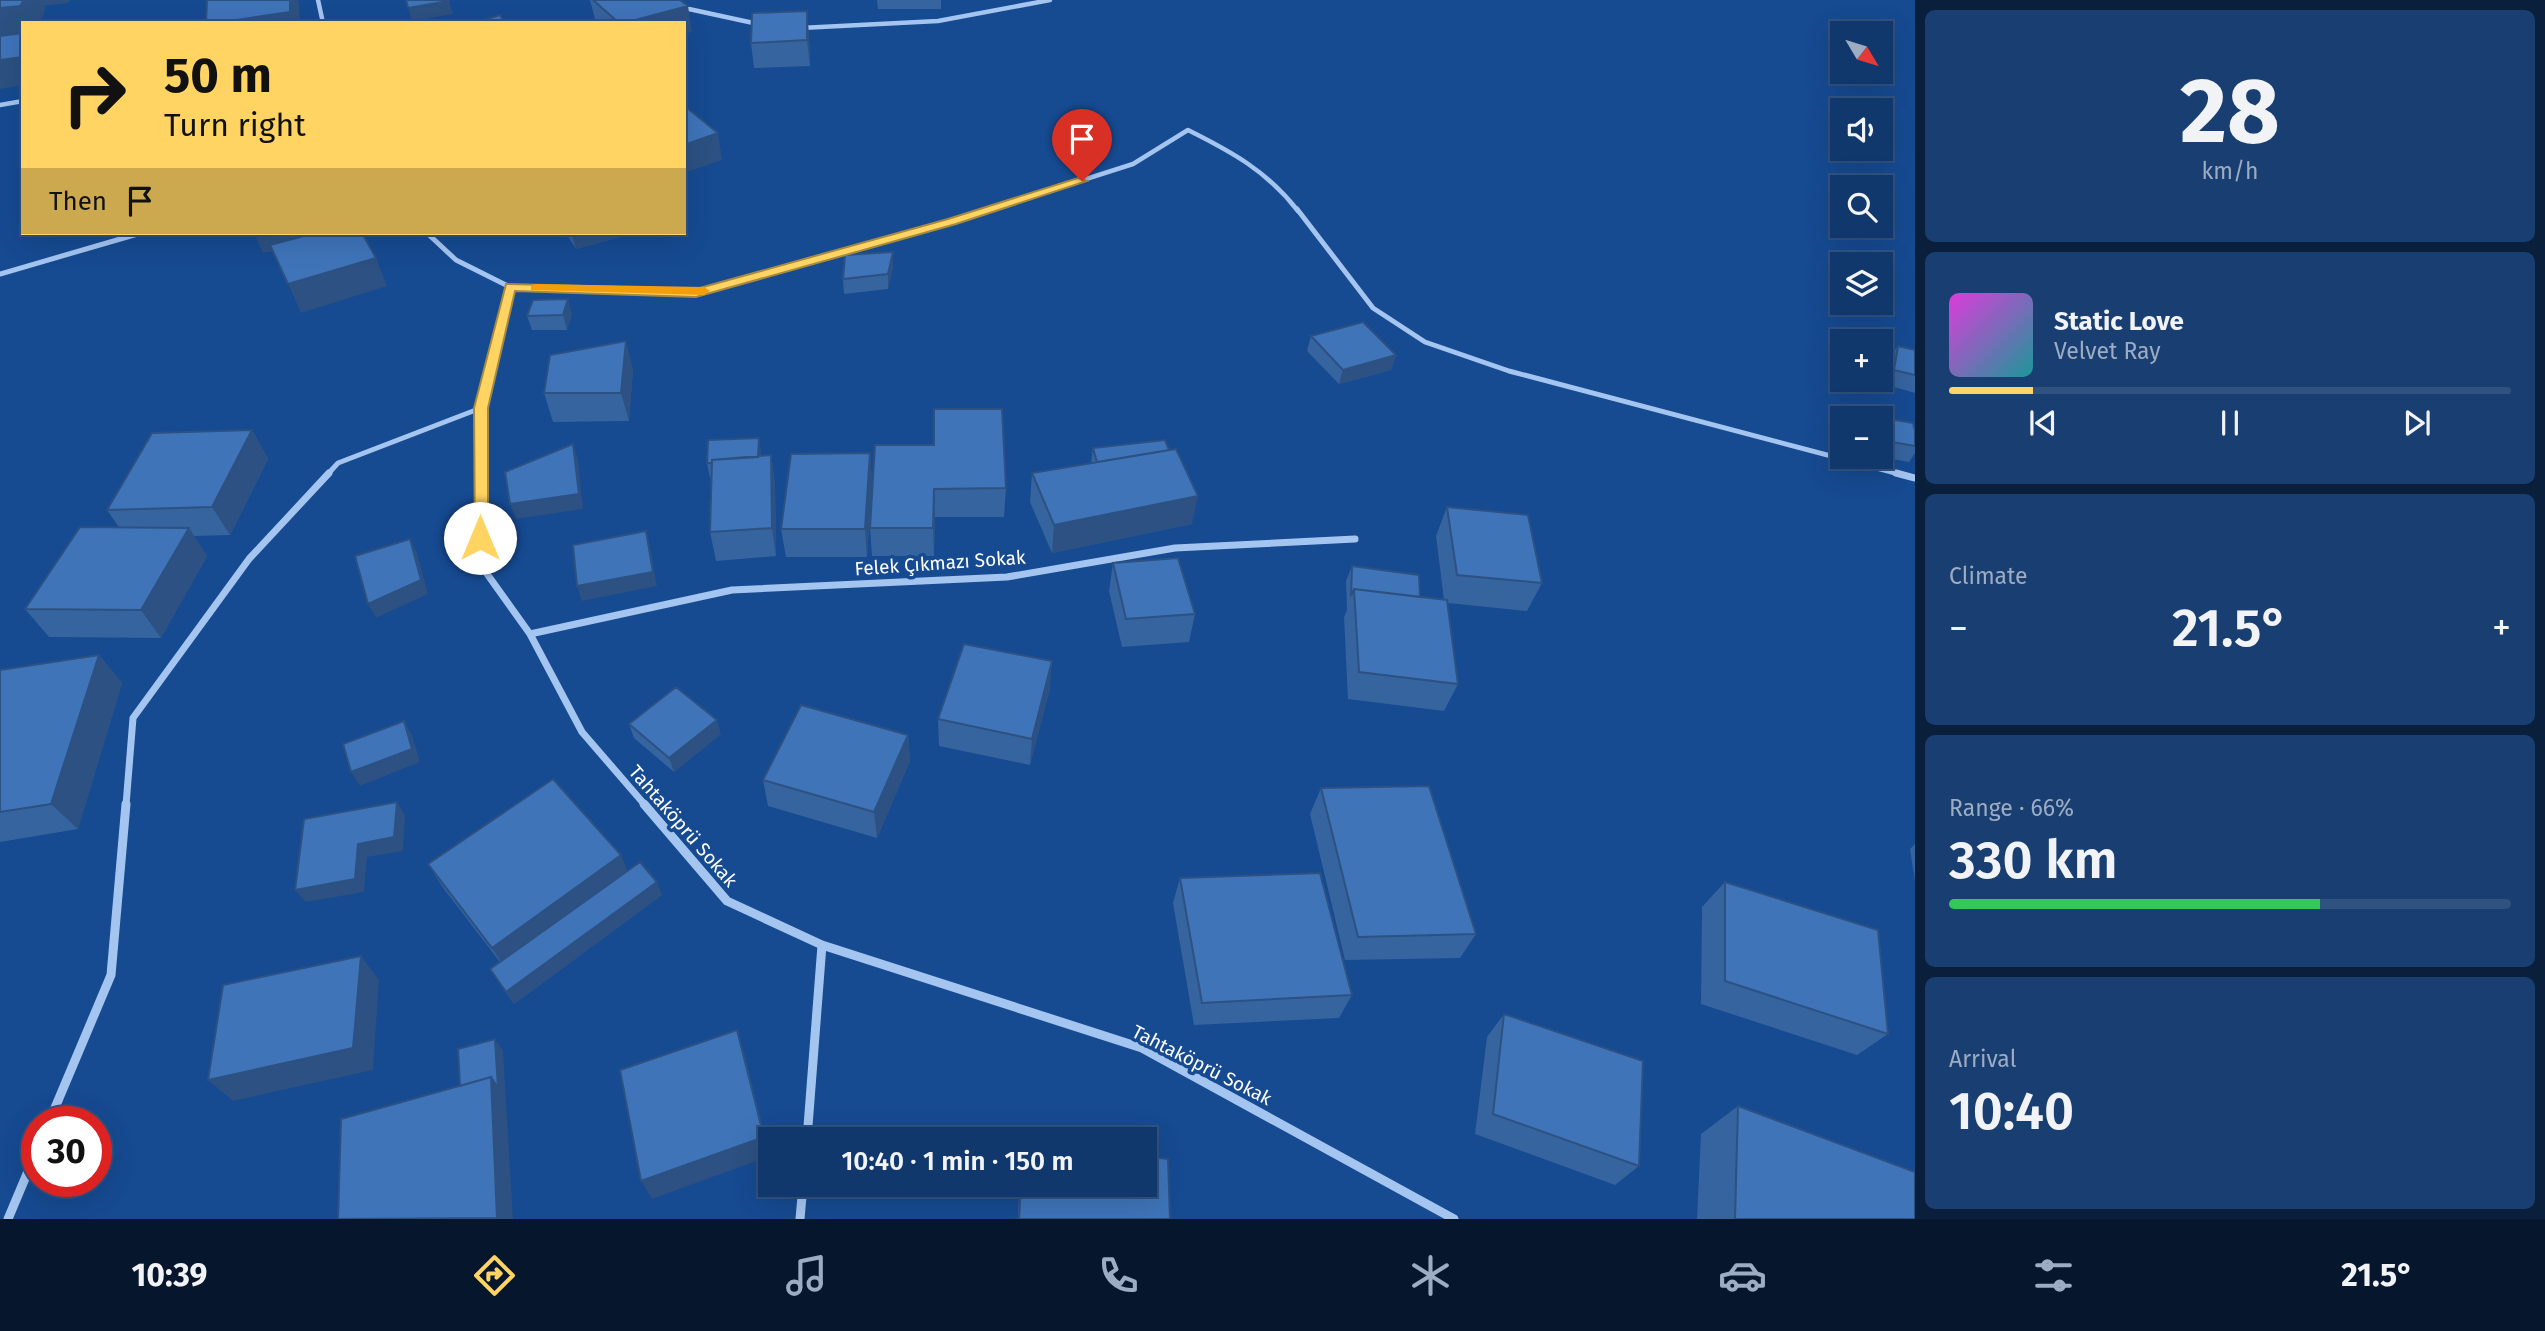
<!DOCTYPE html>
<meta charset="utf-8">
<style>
:root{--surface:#10386d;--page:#193f72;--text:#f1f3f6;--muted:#9cacc2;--line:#305280;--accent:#ffd463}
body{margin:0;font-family:"Fira Sans",sans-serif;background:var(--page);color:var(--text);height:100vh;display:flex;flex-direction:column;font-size:26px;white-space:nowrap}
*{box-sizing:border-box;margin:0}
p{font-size:23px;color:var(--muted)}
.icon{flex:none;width:38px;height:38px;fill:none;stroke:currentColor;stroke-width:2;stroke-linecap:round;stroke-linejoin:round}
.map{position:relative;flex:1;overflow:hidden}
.details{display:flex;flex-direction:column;gap:10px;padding:10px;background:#091f3c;width:630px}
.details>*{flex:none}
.banner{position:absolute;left:21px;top:21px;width:665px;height:214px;border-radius:0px;box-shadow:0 7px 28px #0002,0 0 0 2px var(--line);background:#ffd463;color:#111;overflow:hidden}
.needle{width:46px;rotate:128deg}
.buttons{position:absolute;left:1830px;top:21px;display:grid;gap:14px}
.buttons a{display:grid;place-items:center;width:63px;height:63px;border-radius:0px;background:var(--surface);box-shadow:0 7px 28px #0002,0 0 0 2px var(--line);font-size:35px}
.speed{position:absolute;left:21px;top:1106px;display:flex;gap:14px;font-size:35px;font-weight:700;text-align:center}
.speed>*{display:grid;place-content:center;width:91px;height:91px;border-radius:50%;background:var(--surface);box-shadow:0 7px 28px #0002,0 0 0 2px var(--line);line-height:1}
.speed .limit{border:10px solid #d22;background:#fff;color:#111}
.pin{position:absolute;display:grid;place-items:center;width:60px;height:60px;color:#fff;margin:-72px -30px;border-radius:50% 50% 50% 0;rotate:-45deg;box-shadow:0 0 7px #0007}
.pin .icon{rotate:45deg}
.me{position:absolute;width:77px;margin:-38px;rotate:0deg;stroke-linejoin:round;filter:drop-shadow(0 0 5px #0008)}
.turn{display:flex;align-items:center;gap:24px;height:147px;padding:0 28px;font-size:32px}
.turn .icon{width:91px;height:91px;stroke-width:2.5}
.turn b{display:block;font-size:49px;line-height:60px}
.then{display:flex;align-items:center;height:66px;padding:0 28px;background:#0003;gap:14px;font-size:26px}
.big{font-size:52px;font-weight:600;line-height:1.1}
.details .widget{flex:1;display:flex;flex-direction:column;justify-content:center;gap:10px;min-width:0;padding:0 24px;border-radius:10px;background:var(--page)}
.details .dial{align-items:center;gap:0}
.dial b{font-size:91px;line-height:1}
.song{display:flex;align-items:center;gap:21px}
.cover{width:84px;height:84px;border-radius:10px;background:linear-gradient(135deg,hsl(300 70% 55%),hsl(180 70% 35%))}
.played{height:7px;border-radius:4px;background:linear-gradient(90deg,var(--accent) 15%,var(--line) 15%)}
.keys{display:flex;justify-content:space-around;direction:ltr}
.heat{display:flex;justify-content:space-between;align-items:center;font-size:38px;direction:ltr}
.charge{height:10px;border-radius:5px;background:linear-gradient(90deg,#34c759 66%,var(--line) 0)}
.trip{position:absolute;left:758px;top:1127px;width:399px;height:70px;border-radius:0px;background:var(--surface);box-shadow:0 7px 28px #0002,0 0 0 2px var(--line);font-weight:600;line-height:70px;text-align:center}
.dock{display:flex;height:112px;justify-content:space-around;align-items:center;background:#06162c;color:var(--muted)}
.dock .icon{width:49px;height:49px}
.dock .selected{color:var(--accent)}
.dock b{font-size:32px;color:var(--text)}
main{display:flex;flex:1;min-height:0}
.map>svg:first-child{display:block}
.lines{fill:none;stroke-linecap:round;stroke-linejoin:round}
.minor-far3{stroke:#a4c5f0;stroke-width:4.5}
.minor-far2{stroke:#a4c5f0;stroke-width:5}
.minor-far1{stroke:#a4c5f0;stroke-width:7}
.minor{stroke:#a4c5f0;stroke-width:9}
.wall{fill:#36649f}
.shaded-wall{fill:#2c5182}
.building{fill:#3f74b9;stroke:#2c5182;stroke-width:2}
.route{fill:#ffd463;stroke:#a68a40;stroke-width:2}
.slow{fill:#f59e0b}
.labels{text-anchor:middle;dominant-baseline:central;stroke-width:7;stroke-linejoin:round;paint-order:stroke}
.street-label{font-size:19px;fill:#fff;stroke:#164a91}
</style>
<main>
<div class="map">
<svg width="1915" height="1219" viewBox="0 0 1915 1219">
<rect width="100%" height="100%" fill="#164a91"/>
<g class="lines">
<!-- minor-far3 -->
<path class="minor-far3" d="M 318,0 L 323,23
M 666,0 L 675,6 L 758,24
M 801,28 L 938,21 L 1050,0
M 0,105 L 23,101
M 986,211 L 1133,164 L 1188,130 C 1232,152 1267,171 1298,211"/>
<!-- minor-far2 -->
<path class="minor-far2" d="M 1297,209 L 1373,308 L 1425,342 L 1509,371 L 1903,475
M 427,233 L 456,260 L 510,287 L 481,408 L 481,475
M 0,274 L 141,233
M 510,287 L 696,293 L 991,209
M 327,475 L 338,463 L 481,408"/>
<!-- minor-far1 -->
<path class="minor-far1" d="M 481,473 L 480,564 L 530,634 L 582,732 L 645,805
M 1896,473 L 1915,478
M 530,634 L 732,590 L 1007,577 L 1175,548 L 1355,539
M 126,805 L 133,718 L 249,559 L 329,473"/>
<!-- minor -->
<path class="minor" d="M 644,804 L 727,901 L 822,945 L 1142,1048 L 1454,1219
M 49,1122 L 111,975 L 126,804
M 807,1139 L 822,945
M 8,1219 L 37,1150
M 800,1219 L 803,1185"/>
</g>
<!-- wall -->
<path class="wall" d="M 590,0 L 680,0 L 692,32 L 684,23 L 596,23 Z
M 877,0 L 941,0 L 941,9 L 878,9 Z
M 807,11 L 809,37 L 810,66 L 754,68 L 751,43 Z
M 566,233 L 634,233 L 576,249 Z
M 893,267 L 888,289 L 844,294 L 843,279 Z
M 572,314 L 567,330 L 532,330 L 527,316 Z
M 1311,336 L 1396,355 L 1391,370 L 1339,384 L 1307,351 Z
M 1898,346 L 1915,350 L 1915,393 L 1884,384 L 1887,360 Z
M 633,369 L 629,421 L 553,422 L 544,393 Z
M 1872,416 L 1913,423 L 1915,431 L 1915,453 L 1909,462 L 1881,457 L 1881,418 L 1870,418 Z
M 252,430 L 268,459 L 230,535 L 194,536 L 207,556 L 161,638 L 49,637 L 25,609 L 119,527 L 107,510 Z
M 759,438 L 761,456 L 771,455 L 775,484 L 776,556 L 716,561 L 710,532 L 711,478 L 710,478 L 707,463 Z
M 875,445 L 1006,488 L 1004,517 L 935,517 L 934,556 L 872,556 L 870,528 Z
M 1093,448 L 1192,524 L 1052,553 L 1030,502 L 1032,473 L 1091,463 Z
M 870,453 L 872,482 L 867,557 L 786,557 L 781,529 Z
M 1447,507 L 1542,583 L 1527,611 L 1448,603 L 1458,684 L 1444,711 L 1348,699 L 1344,617 L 1347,610 L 1346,581 L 1352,566 L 1420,597 L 1444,600 L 1436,536 Z
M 1113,563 L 1195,614 L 1189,642 L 1122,647 L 1109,591 Z
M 99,655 L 122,683 L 78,829 L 0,842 L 0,670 Z
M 1050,688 L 1030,765 L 939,746 L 938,719 Z
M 629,724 L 721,734 L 674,772 L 634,738 Z
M 908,735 L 910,761 L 877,838 L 768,806 L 763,780 Z
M 1321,788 L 1476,934 L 1460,958 L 1345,960 L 1310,814 Z
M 1915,844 L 1915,881 L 1910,849 Z
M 621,855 L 627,871 L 662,895 L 514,1004 L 490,969 L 500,962 L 444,889 L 428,864 Z
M 1180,878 L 1352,995 L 1339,1018 L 1194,1025 L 1173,903 Z
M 1725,882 L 1888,1034 L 1857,1055 L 1701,1004 L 1702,907 Z
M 1504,1014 L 1639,1166 L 1615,1185 L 1475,1134 L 1487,1037 Z
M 1738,1106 L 1915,1219 L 1697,1219 L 1701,1134 Z
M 1019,1185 L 1144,1185 L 1170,1219 L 1018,1219 Z"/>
<!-- shaded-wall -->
<path class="shaded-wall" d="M 0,0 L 70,0 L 68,3 L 44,6 L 46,9 L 39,23 L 23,23 L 23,33 L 0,35 Z
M 290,0 L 298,0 L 299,4 L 300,23 L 216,23 Z
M 449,1 L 453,14 L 412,21 L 408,8 Z
M 688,6 L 692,32 L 684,34 L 684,23 L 624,23 Z
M 807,11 L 809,37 L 810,66 L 807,40 Z
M 23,57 L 23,85 L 0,89 L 0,60 Z
M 718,133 L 722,160 L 684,173 L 684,145 Z
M 254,233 L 362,233 L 263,253 Z
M 571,233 L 634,233 L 576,249 Z
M 893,252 L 893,267 L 888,289 L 888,274 Z
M 376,258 L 387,286 L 301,313 L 288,284 Z
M 568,299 L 572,314 L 567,330 L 563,315 Z
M 626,341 L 633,369 L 629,421 L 621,393 Z
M 1396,355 L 1391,370 L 1339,384 L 1343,370 Z
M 252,430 L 268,459 L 230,535 L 212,507 Z
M 759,438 L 761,453 L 760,475 L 757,460 Z
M 573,444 L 578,459 L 583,509 L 516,519 L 510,504 Z
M 870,453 L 872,482 L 867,557 L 865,529 Z
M 771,455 L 775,484 L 776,556 L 772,528 Z
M 934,489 L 935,517 L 934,556 L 933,528 Z
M 1198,496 L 1192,524 L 1052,553 L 1054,525 Z
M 189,528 L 207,556 L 161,638 L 141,610 Z
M 646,531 L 650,546 L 657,586 L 582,601 L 577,586 Z
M 410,539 L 417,553 L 428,594 L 376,618 L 368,604 Z
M 99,655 L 122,683 L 78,829 L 51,804 Z
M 1052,661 L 1050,688 L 1030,765 L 1032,739 Z
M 717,720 L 721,734 L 674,772 L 669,758 Z
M 404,721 L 412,735 L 420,762 L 360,786 L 351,772 Z
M 908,735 L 910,761 L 877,838 L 874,812 Z
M 397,802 L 405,815 L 403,851 L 367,857 L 364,892 L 306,902 L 295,890 L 358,844 Z
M 621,855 L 631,880 L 507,971 L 492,948 Z
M 657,882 L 662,895 L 514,1004 L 506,992 Z
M 361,956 L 379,980 L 373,1070 L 233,1101 L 208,1080 Z
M 737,1030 L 744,1052 L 770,1156 L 652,1199 L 641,1181 Z
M 495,1039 L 503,1051 L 513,1219 L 495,1219 L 491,1077 Z"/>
<!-- building -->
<path class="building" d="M 0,0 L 24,0 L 20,6 L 0,8 Z
M 207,0 L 290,0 L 290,12 L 216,23 L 206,23 Z
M 406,0 L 449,0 L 449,1 L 408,8 Z
M 593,0 L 680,0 L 688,6 L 624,23 L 619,23 Z
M 807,11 L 807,40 L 751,43 L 752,13 Z
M 500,15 L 505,23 L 474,23 Z
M 23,33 L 23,57 L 0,60 L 0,36 Z
M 687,108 L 718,133 L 684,145 L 684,109 Z
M 315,233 L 362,233 L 376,258 L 288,284 L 270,245 Z
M 893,252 L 888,274 L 843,279 L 845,255 Z
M 568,299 L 563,315 L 527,316 L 533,300 Z
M 1363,322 L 1396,355 L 1343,370 L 1311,336 Z
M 626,341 L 621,393 L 544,393 L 550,355 Z
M 1898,346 L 1915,350 L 1915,375 L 1894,370 Z
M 934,409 L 1002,409 L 1006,488 L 934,489 L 933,528 L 870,528 L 875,445 L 934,445 Z
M 1872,416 L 1913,423 L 1915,431 L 1915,446 L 1881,440 L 1881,418 L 1872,418 Z
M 252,430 L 212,507 L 107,510 L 152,433 Z
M 759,438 L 758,457 L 712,460 L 712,463 L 707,463 L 708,440 Z
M 1165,440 L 1169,450 L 1097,462 L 1093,448 Z
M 573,444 L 579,494 L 510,504 L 505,472 Z
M 1176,449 L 1198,496 L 1054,525 L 1032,473 Z
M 870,453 L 865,529 L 781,529 L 791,454 Z
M 771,455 L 772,528 L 710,532 L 712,460 Z
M 1447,507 L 1528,515 L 1542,583 L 1457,575 Z
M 80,527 L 189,528 L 141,610 L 25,609 Z
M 646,531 L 653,572 L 577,586 L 573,545 Z
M 410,539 L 421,580 L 368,604 L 355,556 Z
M 1178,558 L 1195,614 L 1126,619 L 1113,563 Z
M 1352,566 L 1419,575 L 1420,597 L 1354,589 L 1351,596 Z
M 1354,589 L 1447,600 L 1458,684 L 1359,672 Z
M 964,644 L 1052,661 L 1032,739 L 938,719 Z
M 99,655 L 51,804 L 0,812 L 0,670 Z
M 676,687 L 717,720 L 669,758 L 629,724 Z
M 801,705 L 908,735 L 874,812 L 763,780 Z
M 404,721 L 412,749 L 351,772 L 343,744 Z
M 553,779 L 621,855 L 492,948 L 428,864 Z
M 1429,786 L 1476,934 L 1358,937 L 1321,788 Z
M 397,802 L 394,837 L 358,844 L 355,879 L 295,890 L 304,819 Z
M 640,862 L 657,882 L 506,992 L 490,969 Z
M 1320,873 L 1352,995 L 1202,1003 L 1180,878 Z
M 1725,882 L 1878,930 L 1888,1034 L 1725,981 Z
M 361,956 L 353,1048 L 208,1080 L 223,985 Z
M 1504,1014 L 1643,1061 L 1639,1166 L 1493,1114 Z
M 737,1030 L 764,1137 L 641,1181 L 620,1070 Z
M 495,1039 L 498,1088 L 491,1077 L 460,1086 L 458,1049 Z
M 491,1077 L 497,1218 L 338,1219 L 341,1119 Z
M 1738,1106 L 1915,1172 L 1915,1219 L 1735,1219 Z
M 1144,1156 L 1168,1159 L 1170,1219 L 1019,1219 L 1021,1185 L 1144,1185 Z"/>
<!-- route -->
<path class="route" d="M 1078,178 L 1087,181 L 956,224 L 696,297 L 515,291 L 488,408 L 488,538 L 485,542 L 475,542 L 474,408 L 506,284 L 696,289 L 948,219 Z"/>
<!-- slow -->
<path class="slow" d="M 536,284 L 704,287 L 710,291 L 704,295 L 531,290 L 531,285 Z"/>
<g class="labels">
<!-- street labels -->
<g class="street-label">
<text transform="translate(940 563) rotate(-4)">Felek Çıkmazı Sokak</text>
<text transform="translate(683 826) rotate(49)">Tahtaköprü Sokak</text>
<text transform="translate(1202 1065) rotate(27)">Tahtaköprü Sokak</text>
</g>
</g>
</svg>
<div class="buttons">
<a><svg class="needle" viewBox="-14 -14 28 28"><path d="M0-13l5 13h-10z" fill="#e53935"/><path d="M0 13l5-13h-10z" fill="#9cacc2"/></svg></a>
<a><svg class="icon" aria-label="sound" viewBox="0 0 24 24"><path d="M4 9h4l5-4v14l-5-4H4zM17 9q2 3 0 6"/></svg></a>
<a><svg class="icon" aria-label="search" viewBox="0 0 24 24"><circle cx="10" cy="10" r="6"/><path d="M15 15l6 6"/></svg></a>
<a><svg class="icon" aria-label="layers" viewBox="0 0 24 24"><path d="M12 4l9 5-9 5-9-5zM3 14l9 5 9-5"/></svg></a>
<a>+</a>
<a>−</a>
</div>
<div class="speed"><div class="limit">30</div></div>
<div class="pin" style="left:1082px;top:181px;background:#d93025"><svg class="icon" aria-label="arrive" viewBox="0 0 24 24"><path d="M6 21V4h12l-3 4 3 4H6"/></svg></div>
<svg class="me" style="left:480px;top:538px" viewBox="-20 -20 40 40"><circle r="19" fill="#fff"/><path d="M0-13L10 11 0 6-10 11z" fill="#ffd463"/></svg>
<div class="trip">10:40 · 1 min · 150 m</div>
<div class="banner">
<div class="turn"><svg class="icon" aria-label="right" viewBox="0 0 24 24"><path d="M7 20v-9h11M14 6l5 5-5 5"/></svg><div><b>50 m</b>Turn right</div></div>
<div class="then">Then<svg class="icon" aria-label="arrive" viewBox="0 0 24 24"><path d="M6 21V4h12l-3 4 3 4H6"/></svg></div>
</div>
</div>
<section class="details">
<div class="widget dial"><b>28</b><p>km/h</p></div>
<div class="widget">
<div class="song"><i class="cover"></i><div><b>Static Love</b><p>Velvet Ray</p></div></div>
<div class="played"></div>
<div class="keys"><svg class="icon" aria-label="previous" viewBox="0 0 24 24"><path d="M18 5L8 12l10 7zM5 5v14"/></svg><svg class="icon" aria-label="pause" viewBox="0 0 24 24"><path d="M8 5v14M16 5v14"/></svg><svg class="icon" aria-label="next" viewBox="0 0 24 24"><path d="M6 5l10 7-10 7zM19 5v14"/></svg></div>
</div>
<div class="widget"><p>Climate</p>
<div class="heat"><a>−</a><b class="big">21.5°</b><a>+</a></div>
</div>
<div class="widget"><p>Range · 66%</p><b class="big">330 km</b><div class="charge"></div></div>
<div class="widget"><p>Arrival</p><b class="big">10:40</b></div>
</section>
</main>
<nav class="dock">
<b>10:39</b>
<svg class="icon selected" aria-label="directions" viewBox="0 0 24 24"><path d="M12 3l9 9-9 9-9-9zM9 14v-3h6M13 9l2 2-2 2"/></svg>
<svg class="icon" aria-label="music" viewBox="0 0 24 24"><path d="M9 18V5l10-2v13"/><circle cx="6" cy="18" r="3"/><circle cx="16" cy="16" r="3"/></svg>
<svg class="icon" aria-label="phone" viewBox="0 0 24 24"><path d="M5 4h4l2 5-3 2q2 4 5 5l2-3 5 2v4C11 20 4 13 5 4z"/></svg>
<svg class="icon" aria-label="climate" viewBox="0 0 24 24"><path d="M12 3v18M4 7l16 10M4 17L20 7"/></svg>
<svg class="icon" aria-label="car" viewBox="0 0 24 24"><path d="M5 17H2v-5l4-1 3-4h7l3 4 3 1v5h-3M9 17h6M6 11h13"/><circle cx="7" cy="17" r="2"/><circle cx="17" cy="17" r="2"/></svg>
<svg class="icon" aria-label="filters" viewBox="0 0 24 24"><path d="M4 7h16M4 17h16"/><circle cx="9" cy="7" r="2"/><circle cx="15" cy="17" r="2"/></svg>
<b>21.5°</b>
</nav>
